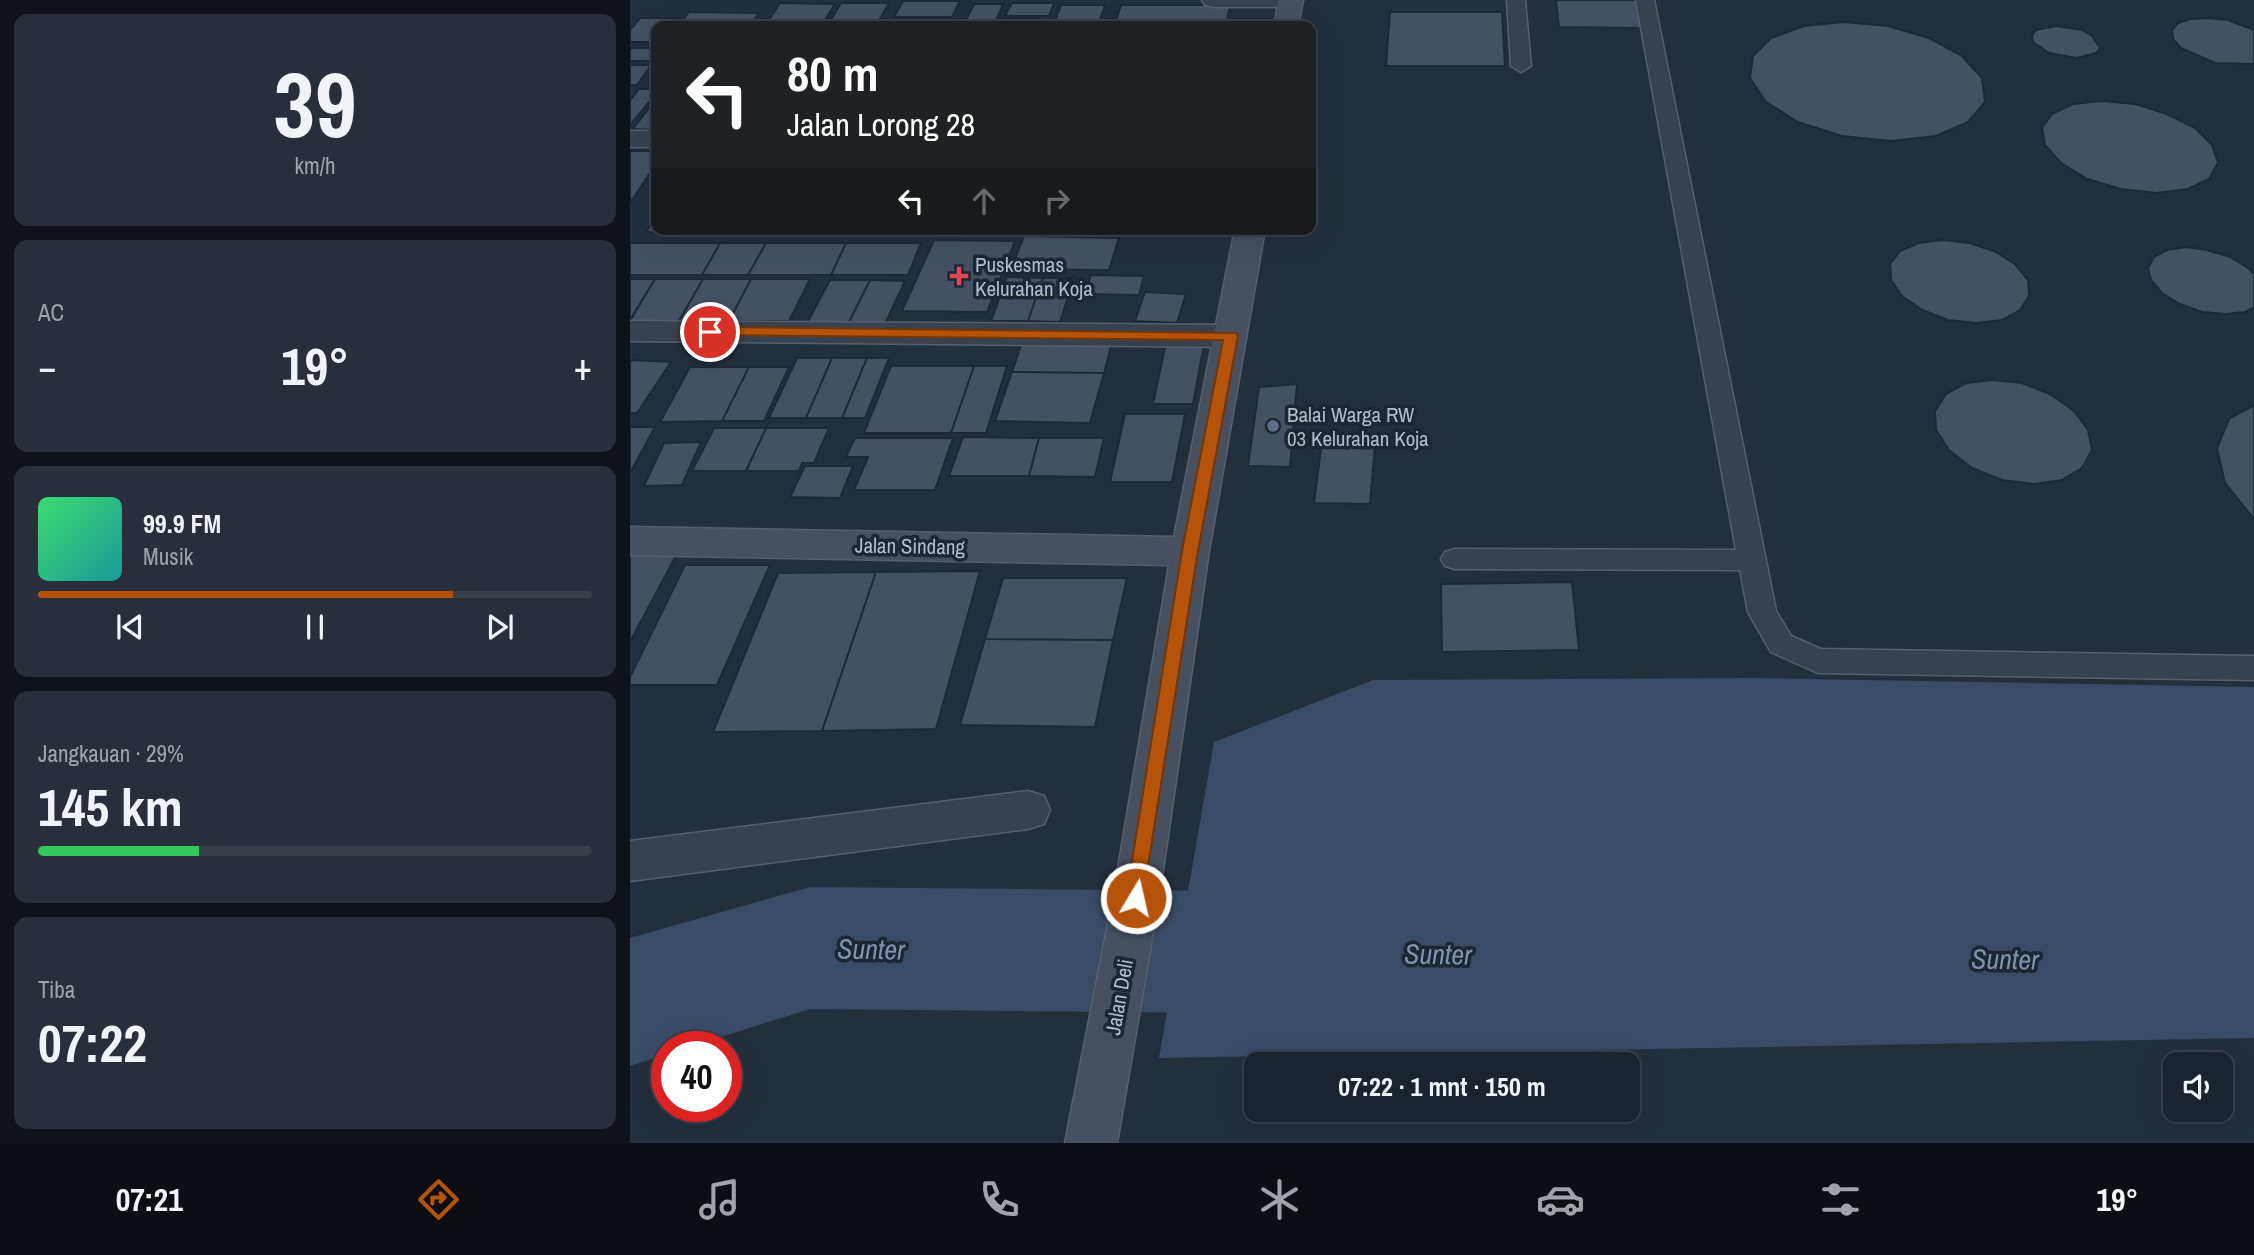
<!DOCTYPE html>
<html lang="id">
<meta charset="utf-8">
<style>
:root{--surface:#1b232e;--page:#282f3a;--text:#f1f3f6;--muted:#a0a4aa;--line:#39404a;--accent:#b45309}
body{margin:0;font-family:"Archivo Narrow",sans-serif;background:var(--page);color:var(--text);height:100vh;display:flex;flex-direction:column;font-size:26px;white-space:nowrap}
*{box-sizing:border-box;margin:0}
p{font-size:23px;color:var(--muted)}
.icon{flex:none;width:38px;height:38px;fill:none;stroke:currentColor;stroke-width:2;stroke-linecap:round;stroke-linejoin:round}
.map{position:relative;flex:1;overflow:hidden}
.panel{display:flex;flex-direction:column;gap:14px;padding:14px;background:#0f1319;width:630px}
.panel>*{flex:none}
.hud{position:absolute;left:21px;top:21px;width:665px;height:214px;border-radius:14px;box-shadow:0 7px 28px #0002,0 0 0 2px var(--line);background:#202124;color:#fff;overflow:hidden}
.tools{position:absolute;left:1533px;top:1052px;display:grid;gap:14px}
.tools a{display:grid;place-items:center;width:70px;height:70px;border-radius:14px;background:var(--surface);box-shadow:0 7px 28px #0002,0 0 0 2px var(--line);font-size:35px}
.speed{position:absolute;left:21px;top:1031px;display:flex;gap:14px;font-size:35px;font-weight:700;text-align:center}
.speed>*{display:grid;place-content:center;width:91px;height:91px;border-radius:50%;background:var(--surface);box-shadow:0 7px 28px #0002,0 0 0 2px var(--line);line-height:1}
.speed .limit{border:10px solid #d22;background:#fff;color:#111}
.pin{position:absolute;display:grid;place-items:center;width:60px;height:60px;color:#fff;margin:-30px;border:4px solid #fff;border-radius:50%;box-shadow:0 2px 7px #0007}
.me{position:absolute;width:77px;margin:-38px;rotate:9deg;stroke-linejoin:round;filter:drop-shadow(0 0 5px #0008)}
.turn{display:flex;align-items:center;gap:24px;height:147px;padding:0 21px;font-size:32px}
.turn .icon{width:91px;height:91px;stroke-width:2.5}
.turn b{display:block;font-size:49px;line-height:60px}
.lanes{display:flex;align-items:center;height:66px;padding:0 21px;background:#0003;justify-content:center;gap:35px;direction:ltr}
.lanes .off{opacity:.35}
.big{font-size:52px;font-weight:700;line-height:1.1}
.panel .tile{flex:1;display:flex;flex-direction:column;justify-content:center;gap:10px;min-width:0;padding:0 24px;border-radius:14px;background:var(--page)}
.panel .dial{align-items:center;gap:0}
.dial b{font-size:91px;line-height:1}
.song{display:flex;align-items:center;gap:21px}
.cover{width:84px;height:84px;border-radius:10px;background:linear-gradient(135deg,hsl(140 70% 55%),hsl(180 70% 35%))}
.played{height:7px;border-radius:4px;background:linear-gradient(90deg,var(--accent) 75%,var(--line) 75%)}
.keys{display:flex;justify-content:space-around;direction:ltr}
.heat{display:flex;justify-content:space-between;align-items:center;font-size:38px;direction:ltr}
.charge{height:10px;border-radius:5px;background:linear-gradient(90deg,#34c759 29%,var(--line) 0)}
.trip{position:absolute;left:614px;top:1052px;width:396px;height:70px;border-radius:14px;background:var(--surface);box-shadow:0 7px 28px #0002,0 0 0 2px var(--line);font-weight:700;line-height:70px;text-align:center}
.tabs{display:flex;height:112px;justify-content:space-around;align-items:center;background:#0b0e12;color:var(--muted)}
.tabs .icon{width:49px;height:49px}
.tabs .active{color:var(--accent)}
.tabs b{font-size:32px;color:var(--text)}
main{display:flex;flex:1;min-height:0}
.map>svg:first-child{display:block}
.water{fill:#394c67}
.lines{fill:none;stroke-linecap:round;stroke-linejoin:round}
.river{fill:#394c67;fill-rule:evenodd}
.building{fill:#455162;stroke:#1f2835;stroke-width:2}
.lane-casing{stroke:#565f6c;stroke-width:3}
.street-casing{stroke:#565f6c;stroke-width:3}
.secondary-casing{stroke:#565f6c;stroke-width:3}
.lane{fill:#38414e;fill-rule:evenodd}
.street{fill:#38414e;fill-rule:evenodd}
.secondary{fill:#465061;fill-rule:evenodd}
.route{fill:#b45309;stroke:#753606;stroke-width:2}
.health-dot{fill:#e0444e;stroke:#1d2633;stroke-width:2.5}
.service-dot{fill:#5c6f8a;stroke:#1d2633;stroke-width:2.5}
.labels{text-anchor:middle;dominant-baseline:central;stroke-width:7;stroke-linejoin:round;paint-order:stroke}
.poi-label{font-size:21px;fill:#b4bcc9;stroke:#1d2633;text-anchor:start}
.street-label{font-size:21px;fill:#b4bcc9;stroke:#1d2633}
.near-water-label{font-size:28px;font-style:italic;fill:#7c92b1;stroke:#1d2633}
</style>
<main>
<section class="panel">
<div class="tile dial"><b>39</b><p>km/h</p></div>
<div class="tile"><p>AC</p>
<div class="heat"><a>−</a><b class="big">19°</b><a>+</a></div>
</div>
<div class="tile">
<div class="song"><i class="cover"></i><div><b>99.9 FM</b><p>Musik</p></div></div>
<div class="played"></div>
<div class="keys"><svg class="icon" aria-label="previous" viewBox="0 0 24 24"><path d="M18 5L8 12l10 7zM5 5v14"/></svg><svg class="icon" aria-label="pause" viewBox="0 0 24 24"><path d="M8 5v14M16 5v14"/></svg><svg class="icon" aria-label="next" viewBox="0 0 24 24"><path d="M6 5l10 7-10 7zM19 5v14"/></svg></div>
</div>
<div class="tile"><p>Jangkauan · 29%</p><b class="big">145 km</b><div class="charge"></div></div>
<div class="tile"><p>Tiba</p><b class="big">07:22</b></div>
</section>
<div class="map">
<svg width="1624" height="1143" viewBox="0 0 1624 1143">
<rect width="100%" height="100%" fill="#242f3e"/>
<!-- water -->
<path class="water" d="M 1125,678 L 1624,687 L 1624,1038 L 529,1058 L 584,742 L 743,680 Z"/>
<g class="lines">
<!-- river -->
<path class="river" d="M 180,887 L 692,892 L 738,910 L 757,953 L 738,996 L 692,1014 L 180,1009 L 62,1046 L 37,1046 L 37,1054 L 0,1066 L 0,938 Z"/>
</g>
<!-- building -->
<path class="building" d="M 926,0 L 1007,0 L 1012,28 L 929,27 Z
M 273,1 L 330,1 L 322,17 L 264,17 Z
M 150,3 L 205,4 L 191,26 L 135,26 Z
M 211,3 L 259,3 L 246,26 L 197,26 Z
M 382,3 L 424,3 L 419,16 L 375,16 Z
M 344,4 L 373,4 L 364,26 L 333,26 Z
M 431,5 L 475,5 L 468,26 L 423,26 Z
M 491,5 L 600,5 L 596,26 L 484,26 Z
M 59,12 L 129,13 L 120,26 L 48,26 Z
M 760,12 L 872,12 L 875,66 L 756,66 Z
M 10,18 L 48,18 L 42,26 L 26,26 L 26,42 L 0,42 L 0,30 Z
M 1578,18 L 1598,20 L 1624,30 L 1624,64 L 1585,63 L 1551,48 L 1543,39 L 1542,30 L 1548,23 L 1561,19 Z
M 371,19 L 410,19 L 407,26 L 368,26 Z
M 1214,22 L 1258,26 L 1299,38 L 1332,56 L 1352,78 L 1355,102 L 1338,122 L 1306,136 L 1261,141 L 1212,136 L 1168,122 L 1136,102 L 1120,78 L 1123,56 L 1141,38 L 1174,26 Z
M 1426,26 L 1452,30 L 1462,36 L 1470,48 L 1466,53 L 1446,58 L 1419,53 L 1403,42 L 1402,36 L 1406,30 Z
M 0,48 L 26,48 L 26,61 L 0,61 Z
M 0,65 L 21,65 L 7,85 L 0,85 Z
M 9,89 L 26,89 L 26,94 L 0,125 L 0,101 Z
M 26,99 L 26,130 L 3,129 Z
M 1472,101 L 1505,104 L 1537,114 L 1565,128 L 1582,145 L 1588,163 L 1579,179 L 1558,189 L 1527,193 L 1491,189 L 1457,179 L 1431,163 L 1415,145 L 1412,128 L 1422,114 L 1443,104 Z
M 0,151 L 26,151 L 26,164 L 0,203 Z
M 26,217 L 26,229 L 54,229 L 51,233 L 16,232 Z
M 60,229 L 141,229 L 138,235 L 57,235 Z
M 141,229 L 222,229 L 219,235 L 138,235 Z
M 231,229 L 298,229 L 296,236 L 228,236 Z
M 305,229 L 381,229 L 378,236 L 303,233 Z
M 394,236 L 489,238 L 479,270 L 381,269 Z
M 304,240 L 385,241 L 357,312 L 272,311 Z
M 1313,240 L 1339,243 L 1364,251 L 1385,264 L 1398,280 L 1399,296 L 1390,310 L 1372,320 L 1346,323 L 1318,320 L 1292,310 L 1272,296 L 1261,280 L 1260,264 L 1270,251 L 1289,243 Z
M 0,243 L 90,243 L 72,275 L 0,275 Z
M 90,243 L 136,243 L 118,275 L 72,275 Z
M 136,243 L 216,243 L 201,275 L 118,275 Z
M 216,243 L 291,243 L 278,275 L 201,275 Z
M 1556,247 L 1577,250 L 1600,257 L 1618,268 L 1624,274 L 1624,307 L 1615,312 L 1596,314 L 1572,312 L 1550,304 L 1532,293 L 1521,280 L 1518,268 L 1524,257 L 1537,250 Z
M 461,275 L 514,276 L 509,295 L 455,294 Z
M 377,277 L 413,278 L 398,321 L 361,321 Z
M 413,278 L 444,278 L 430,322 L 398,321 Z
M 0,279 L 25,279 L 0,320 Z
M 25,279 L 73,279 L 49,321 L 0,321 Z
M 73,279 L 121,279 L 99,321 L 49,321 Z
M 121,279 L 180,279 L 159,321 L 99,321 Z
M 200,280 L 240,280 L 217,326 L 176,325 Z
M 240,280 L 275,281 L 254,326 L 217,326 Z
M 515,292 L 556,294 L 547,323 L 505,321 Z
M 392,342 L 482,343 L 474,373 L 382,372 Z
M 536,343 L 574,344 L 563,404 L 523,404 Z
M 167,358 L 202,358 L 176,418 L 139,418 Z
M 202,358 L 237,358 L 212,418 L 176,418 Z
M 237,358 L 259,358 L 235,418 L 212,418 Z
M 0,360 L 41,362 L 7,413 L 0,413 Z
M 261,366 L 344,366 L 321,433 L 234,433 Z
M 344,366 L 377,366 L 356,433 L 321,433 Z
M 60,367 L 119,367 L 92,421 L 30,422 Z
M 119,367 L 159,367 L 134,421 L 92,421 Z
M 382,372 L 474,373 L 460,423 L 365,421 Z
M 1362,380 L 1392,383 L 1420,394 L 1444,411 L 1458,430 L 1462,450 L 1452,468 L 1432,480 L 1404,484 L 1372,480 L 1342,468 L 1319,450 L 1306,430 L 1305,411 L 1316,394 L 1336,383 Z
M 667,384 L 660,467 L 618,466 L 629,387 Z
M 1624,405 L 1624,519 L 1595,483 L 1587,448 L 1599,419 Z
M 495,414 L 555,414 L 542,482 L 480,482 Z
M 0,427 L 25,427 L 0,473 Z
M 84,428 L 136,428 L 116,471 L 62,471 Z
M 136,428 L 199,428 L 184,463 L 172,463 L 169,471 L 116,471 Z
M 693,433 L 746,434 L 740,504 L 684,503 Z
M 333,437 L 409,438 L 399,476 L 319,476 Z
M 225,438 L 323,438 L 305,490 L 224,490 L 238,457 L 216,457 Z
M 409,438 L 474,438 L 465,477 L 399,476 Z
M 71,442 L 52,485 L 14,486 L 34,443 Z
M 175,466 L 223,466 L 210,498 L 160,497 Z
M 0,548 L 49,550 L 0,642 Z
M 55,565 L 140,565 L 87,685 L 0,685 L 0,677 Z
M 350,571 L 306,729 L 192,731 L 246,572 Z
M 246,572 L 192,731 L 83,732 L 148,573 Z
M 373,578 L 497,578 L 483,640 L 355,639 Z
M 942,582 L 949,650 L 812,652 L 811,584 Z
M 355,639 L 483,640 L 465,727 L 330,725 Z"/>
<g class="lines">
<defs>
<path id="lane" d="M 877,0 L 895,0 L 901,66 L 891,72 L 881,66 Z
M 1006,0 L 1024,0 L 1146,611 L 1161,636 L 1191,649 L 1624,656 L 1624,680 L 1188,673 L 1141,652 L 1118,612 L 1110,570 L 825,569 L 815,566 L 811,559 L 815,552 L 825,549 L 1106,550 Z"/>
<path id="street" d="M 572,0 L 673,0 L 670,5 L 661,7 L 584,7 L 575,5 Z
M 0,131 L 26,131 L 26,147 L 0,147 Z
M 0,321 L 601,325 L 613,329 L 617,336 L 613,343 L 601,347 L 0,341 Z
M 398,791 L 414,796 L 420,810 L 414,824 L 398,829 L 0,881 L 0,841 Z"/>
<path id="secondary" d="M 649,0 L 673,0 L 668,26 L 644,26 Z
M 605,229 L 635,229 L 579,551 L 529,898 L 487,1143 L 435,1143 L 483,898 L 539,565 L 0,555 L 0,527 L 544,537 Z"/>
</defs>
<!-- lane casing -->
<use href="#lane" class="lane-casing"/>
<!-- street casing -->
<use href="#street" class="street-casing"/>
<!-- secondary casing -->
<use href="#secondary" class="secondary-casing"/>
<!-- lane -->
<use href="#lane" class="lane"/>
<!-- street -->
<use href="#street" class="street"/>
<!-- secondary -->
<use href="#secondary" class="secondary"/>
</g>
<!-- route -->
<path class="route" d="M 80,327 L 606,333 L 608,336 L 568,551 L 512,904 L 506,907 L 499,904 L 496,898 L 552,551 L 593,340 L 76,335 L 76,329 Z"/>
<!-- markers -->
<path class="health-dot" d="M325.5 265.5h7v7h7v7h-7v7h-7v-7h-7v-7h7z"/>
<circle class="service-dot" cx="643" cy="426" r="7"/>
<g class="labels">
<!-- poi labels -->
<g class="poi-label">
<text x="345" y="264">Puskesmas<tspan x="345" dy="24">Kelurahan Koja</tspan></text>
<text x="657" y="414">Balai Warga RW<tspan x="657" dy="24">03 Kelurahan Koja</tspan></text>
</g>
<!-- street labels -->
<g class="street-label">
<text transform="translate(280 546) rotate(1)">Jalan Sindang</text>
<text transform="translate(489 997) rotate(-80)">Jalan Deli</text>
</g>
<!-- near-water labels -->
<g class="near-water-label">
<text transform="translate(241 949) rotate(1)">Sunter</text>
<text transform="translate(808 954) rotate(1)">Sunter</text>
<text transform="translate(1375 959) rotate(1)">Sunter</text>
</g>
</g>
</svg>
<div class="tools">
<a><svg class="icon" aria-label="sound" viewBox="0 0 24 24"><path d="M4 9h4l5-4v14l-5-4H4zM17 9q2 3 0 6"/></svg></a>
</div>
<div class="speed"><div class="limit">40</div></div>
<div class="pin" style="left:80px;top:332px;background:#d93025"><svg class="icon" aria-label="arrive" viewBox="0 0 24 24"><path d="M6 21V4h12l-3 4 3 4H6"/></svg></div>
<svg class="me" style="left:506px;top:898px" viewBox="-20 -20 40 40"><circle r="17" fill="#b45309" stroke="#fff" stroke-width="3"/><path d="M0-11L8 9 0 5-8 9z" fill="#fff"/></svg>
<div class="trip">07:22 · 1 mnt · 150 m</div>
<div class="hud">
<div class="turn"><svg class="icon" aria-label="left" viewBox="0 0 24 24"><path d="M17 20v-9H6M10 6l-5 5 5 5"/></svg><div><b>80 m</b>Jalan Lorong 28</div></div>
<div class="lanes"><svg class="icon" aria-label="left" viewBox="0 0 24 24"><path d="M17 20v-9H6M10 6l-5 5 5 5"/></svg><svg class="icon off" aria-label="ahead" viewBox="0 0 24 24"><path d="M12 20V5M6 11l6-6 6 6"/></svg><svg class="icon off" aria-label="right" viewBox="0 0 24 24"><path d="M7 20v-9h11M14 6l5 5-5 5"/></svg></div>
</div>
</div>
</main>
<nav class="tabs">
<b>07:21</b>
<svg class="icon active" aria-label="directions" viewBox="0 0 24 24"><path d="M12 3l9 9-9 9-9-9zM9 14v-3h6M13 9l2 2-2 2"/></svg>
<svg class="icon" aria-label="music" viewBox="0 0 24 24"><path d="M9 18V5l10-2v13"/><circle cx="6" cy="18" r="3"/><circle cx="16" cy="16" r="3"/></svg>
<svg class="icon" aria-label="phone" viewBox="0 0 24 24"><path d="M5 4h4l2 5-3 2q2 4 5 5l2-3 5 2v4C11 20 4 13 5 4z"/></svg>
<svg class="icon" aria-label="climate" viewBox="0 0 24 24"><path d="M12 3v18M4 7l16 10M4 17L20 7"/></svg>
<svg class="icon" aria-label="car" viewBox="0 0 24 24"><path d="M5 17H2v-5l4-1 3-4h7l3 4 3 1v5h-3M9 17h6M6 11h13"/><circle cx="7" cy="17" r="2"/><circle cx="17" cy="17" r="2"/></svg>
<svg class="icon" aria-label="filters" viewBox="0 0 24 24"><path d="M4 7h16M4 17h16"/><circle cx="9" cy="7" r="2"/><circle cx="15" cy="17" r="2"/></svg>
<b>19°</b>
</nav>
